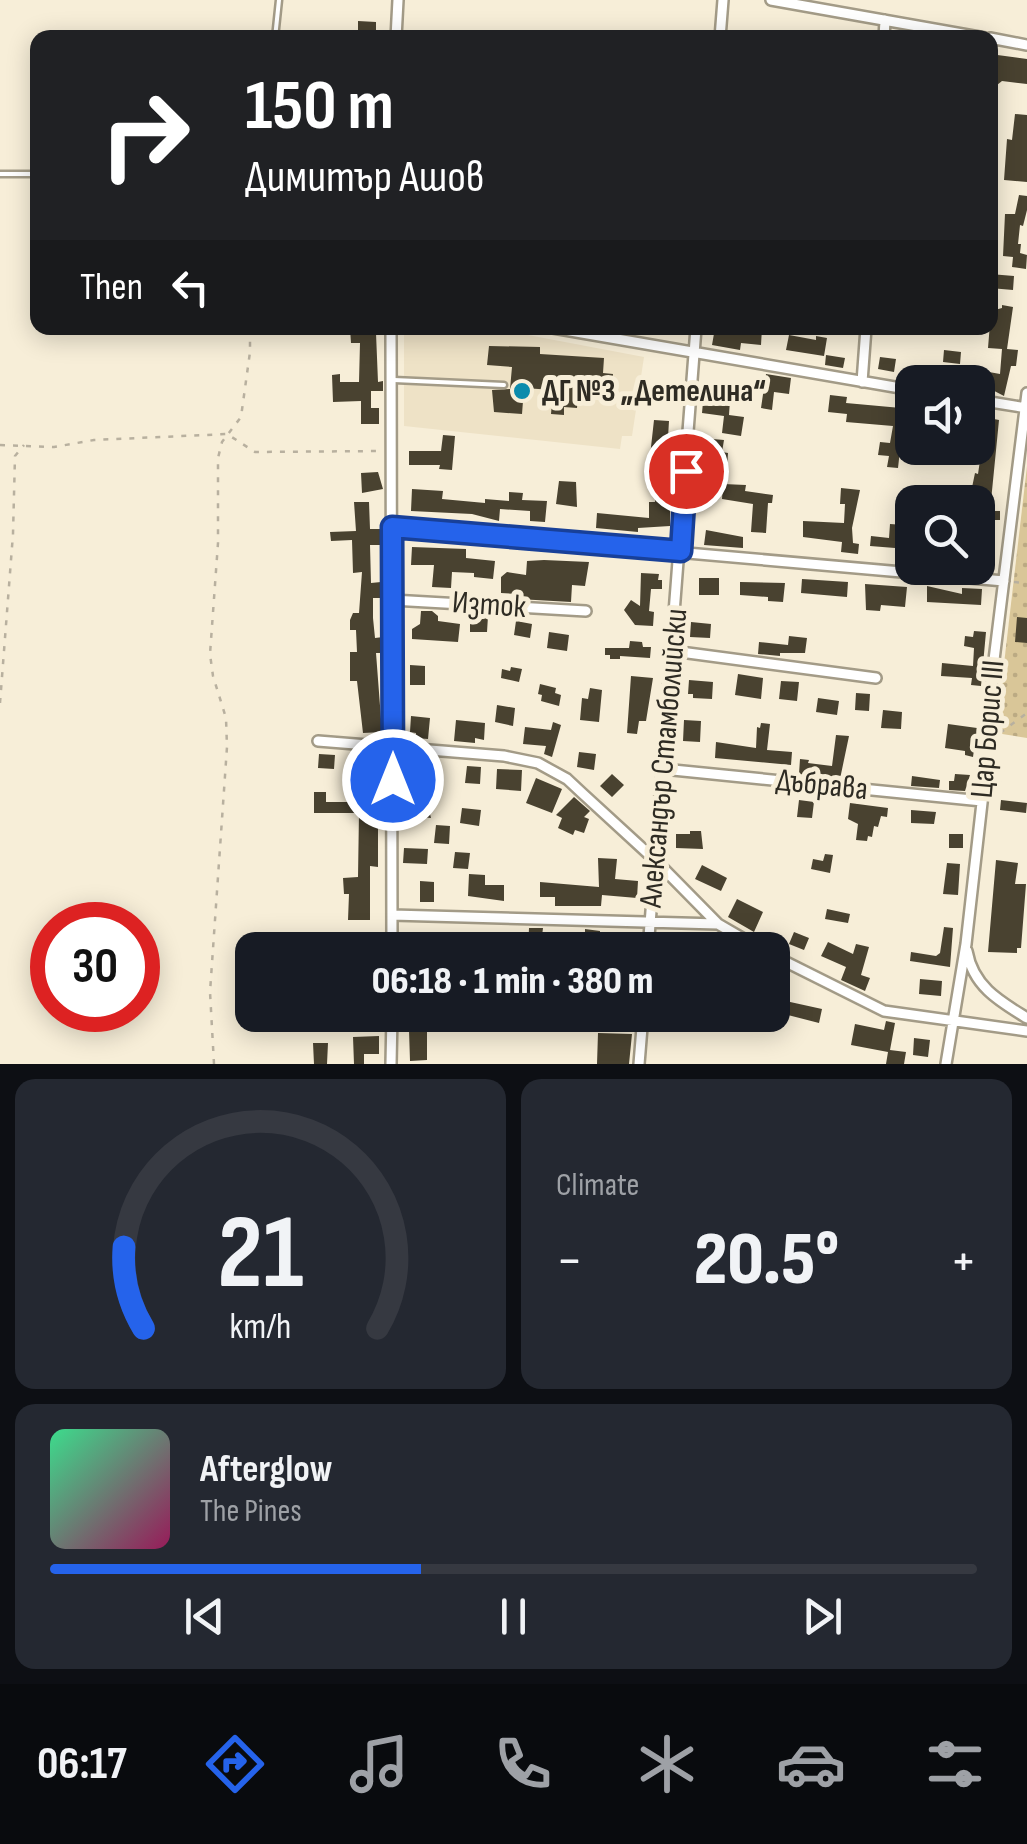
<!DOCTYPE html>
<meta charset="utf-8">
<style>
:root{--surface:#171b24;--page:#242831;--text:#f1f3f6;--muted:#9ea1a6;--line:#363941;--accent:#2563eb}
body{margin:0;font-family:"Sofia Sans Condensed",sans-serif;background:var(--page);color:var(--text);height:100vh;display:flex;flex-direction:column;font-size:38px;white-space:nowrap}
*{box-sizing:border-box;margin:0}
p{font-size:32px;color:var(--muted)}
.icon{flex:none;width:55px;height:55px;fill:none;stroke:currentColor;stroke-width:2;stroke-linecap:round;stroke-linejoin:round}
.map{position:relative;height:1064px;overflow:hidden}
.sheet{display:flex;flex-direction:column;gap:15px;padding:15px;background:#0d0f14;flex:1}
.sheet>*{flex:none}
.banner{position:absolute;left:30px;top:30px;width:968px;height:305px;border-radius:20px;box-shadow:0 5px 25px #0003;background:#202124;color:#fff;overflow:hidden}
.buttons{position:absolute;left:895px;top:365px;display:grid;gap:20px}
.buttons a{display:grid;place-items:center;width:100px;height:100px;border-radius:20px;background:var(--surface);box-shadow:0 5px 25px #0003;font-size:50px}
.speed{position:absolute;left:30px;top:902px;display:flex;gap:20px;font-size:50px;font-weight:700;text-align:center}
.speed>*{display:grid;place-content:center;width:130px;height:130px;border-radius:50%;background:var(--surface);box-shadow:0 5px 25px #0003;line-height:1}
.speed .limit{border:15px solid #d22;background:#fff;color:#111}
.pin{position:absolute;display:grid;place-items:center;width:85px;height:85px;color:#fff;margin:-42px;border:5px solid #fff;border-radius:50%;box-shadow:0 2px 10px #0007}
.me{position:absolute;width:110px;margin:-55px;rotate:0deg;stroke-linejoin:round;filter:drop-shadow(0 0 8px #0008)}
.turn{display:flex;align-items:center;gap:35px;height:210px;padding:0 50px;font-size:45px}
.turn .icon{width:130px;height:130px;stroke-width:2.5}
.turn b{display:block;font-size:70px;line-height:85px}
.then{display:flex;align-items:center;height:95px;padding:0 50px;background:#0003;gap:20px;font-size:38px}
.big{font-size:75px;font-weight:800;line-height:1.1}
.sheet .card{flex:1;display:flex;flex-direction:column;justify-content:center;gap:15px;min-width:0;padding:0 35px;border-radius:20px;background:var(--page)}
.sheet .dial{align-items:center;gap:0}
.dial svg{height:260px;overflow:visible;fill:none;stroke:var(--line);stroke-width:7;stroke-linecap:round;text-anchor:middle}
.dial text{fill:var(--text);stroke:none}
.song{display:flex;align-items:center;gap:30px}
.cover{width:120px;height:120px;border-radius:15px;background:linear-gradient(135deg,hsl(150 70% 55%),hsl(330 70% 35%))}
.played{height:10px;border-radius:5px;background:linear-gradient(90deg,var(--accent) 40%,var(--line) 40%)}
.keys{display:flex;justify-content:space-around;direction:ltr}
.heat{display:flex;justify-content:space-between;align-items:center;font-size:55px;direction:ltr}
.sheet .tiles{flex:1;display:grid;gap:15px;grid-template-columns:1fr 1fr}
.card:last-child{grid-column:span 2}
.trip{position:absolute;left:235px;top:932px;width:555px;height:100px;border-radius:20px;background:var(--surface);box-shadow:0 5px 25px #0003;font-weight:800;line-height:100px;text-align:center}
.dock{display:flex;height:160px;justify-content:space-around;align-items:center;background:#090b0e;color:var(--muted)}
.dock .icon{width:70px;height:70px}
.dock .active{color:var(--accent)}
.dock b{font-size:45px;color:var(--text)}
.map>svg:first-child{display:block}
.built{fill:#eee2c6}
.green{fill:url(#green-dots)}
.building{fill:#494230}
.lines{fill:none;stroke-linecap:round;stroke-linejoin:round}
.service-casing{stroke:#a39b87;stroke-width:9}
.minor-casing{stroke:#a39b87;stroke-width:14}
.path{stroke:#b8b09f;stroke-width:2.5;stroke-dasharray:5 8;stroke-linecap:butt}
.service{stroke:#fff;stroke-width:4}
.minor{stroke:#fff;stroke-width:9}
.route-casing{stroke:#184099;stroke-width:25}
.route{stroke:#2563eb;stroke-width:18}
.poi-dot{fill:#0b8bac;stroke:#f7eed8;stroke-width:4}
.labels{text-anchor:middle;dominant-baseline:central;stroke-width:10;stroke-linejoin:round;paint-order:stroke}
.poi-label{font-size:32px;font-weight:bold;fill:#2e2b23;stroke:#f7eed8;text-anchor:start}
.street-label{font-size:32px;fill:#2e2b23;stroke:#f7eed8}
</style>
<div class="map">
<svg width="1027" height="1064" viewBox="0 0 1027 1064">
<defs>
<pattern id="green-dots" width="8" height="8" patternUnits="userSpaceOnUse" patternTransform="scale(2.5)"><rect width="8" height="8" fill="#d9c698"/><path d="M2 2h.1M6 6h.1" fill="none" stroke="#bbaa83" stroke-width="1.8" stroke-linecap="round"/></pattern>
</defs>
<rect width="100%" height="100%" fill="#f7eed8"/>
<!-- built -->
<path class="built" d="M 404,328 L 491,328 L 644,357 L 632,436 L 622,436 L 620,449 L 404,426 Z"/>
<!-- green -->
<path class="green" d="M 1027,466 L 1027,738 L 996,733 Z"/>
<!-- building -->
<path class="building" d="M 358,21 L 376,22 L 376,38 L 358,38 Z
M 990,54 L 1027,59 L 1027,84 L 1002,81 L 997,85 L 992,83 Z
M 1015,114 L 1027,115 L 1027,182 L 1004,180 L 1007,139 L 1012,140 Z
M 1019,195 L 1027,196 L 1027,210 L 1023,226 L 1020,225 L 1018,244 L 1021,244 L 1020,253 L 1027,255 L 1026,269 L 1012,267 L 1013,257 L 1003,256 L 1005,214 L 1015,214 Z
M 990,274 L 1014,276 L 1013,290 L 990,288 Z
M 1002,305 L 1013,307 L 1007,349 L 1018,350 L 1016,366 L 1011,366 L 1004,396 L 977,382 L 978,370 L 1000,374 L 1002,349 L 988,348 L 991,311 L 1002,308 Z
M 350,328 L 373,328 L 376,333 L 378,382 L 383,381 L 383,391 L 371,391 L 371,408 L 379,408 L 379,424 L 361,424 L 361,401 L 333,402 L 332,375 L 340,374 L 340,382 L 359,382 L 360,343 L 351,343 Z
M 715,328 L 762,328 L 761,345 L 741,343 L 740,350 L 712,345 Z
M 789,335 L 816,340 L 816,336 L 827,338 L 824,356 L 786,350 Z
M 489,346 L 540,347 L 540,354 L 604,358 L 603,373 L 613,374 L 612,386 L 579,383 L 577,408 L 564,407 L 564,415 L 551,414 L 553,390 L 524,388 L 522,414 L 494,412 L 492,390 L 510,389 L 512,367 L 487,365 Z
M 944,350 L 961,352 L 960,364 L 943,362 Z
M 826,355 L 845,358 L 843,368 L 825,365 Z
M 880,357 L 896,359 L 894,372 L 878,369 Z
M 766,374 L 791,378 L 789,394 L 774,392 L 772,410 L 761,408 Z
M 712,384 L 731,385 L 729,415 L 744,417 L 741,436 L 722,433 L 724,416 L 702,413 L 703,402 L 711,403 Z
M 830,395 L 847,397 L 846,403 L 912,409 L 912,425 L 903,423 L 898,468 L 887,467 L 889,456 L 878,455 L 880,442 L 890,443 L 893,426 L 846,422 L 847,414 L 828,412 Z
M 978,416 L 999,420 L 990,511 L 1000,511 L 1000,520 L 990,520 L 988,555 L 995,556 L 994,569 L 978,569 L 978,502 L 969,502 L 975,473 L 978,474 L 984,433 L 978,432 Z
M 654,420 L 669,421 L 667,454 L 663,456 L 650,456 Z
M 443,435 L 455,436 L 452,470 L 439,469 L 440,465 L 409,465 L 409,451 L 441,451 Z
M 701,438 L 724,440 L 722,452 L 728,453 L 727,467 L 721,466 L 719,486 L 697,483 L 699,470 L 707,471 L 709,448 L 700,447 Z
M 378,472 L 383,489 L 362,493 L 361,473 Z
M 657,476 L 674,478 L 673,493 L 670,493 L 670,526 L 638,528 L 638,532 L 596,528 L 597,513 L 649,518 L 649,502 L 655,502 Z
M 559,481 L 576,482 L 577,507 L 556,504 Z
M 723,484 L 746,485 L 745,491 L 773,495 L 772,503 L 768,503 L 766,533 L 751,532 L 753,504 L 722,499 Z
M 841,488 L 860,490 L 852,528 L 853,543 L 859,544 L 858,554 L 841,552 L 842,542 L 803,537 L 803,521 L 844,523 L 845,504 L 840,504 Z
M 412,489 L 443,491 L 442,499 L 485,503 L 485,499 L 509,501 L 509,492 L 523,493 L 522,500 L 547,501 L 545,522 L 530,521 L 530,511 L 500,509 L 499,521 L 472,514 L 411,511 Z
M 354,502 L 369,502 L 370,529 L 382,529 L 382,545 L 370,545 L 371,583 L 381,582 L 381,598 L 373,598 L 373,618 L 375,638 L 383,637 L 383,653 L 376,653 L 382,732 L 363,733 L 357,681 L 350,681 L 350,652 L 357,652 L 356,630 L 350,630 L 350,620 L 353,613 L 359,613 L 362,572 L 353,573 L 352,540 L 331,541 L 330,532 L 356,531 Z
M 890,524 L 904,525 L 903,542 L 912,543 L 912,561 L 900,560 L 900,556 L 895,555 L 895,548 L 870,546 L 871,536 L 889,538 Z
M 706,530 L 743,537 L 743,548 L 704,545 Z
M 412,547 L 466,549 L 466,558 L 495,561 L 493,579 L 474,577 L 474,573 L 452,572 L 451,588 L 432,587 L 434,565 L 411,565 Z
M 544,560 L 589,562 L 585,586 L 572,585 L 571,602 L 518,599 L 518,594 L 501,593 L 501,577 L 507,572 L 526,575 L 527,561 Z
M 641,573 L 659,574 L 658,580 L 662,580 L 662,589 L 651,589 L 649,611 L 654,612 L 653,626 L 635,625 L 624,610 L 631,600 L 640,606 Z
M 699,578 L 719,578 L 719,595 L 699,595 Z
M 802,579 L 848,582 L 847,597 L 801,593 Z
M 740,582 L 785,583 L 783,602 L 768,601 L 768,597 L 740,595 Z
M 865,584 L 907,587 L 905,607 L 881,605 L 880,611 L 866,610 Z
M 927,586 L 962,594 L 962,588 L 982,589 L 981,605 L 927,602 Z
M 421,611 L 432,611 L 438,616 L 438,621 L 460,624 L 458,642 L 412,639 L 412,629 L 420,624 Z
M 470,615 L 488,616 L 487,632 L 470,632 Z
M 1017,617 L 1027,618 L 1027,643 L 1015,642 Z
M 516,621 L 532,624 L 530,638 L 514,635 Z
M 691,622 L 711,624 L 710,638 L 690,637 Z
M 974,631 L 986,632 L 981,686 L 971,685 L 972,678 L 941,676 L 942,663 L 973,666 L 974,648 L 964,646 L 965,636 L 973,637 Z
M 549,632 L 569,635 L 567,651 L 547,648 Z
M 789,636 L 807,638 L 805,653 L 780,653 L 780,656 L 758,654 L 759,642 L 788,645 Z
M 630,641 L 642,642 L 643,647 L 651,647 L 650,658 L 620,656 L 620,659 L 610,659 L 610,655 L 605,655 L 605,648 L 629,648 Z
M 410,665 L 425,666 L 425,685 L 410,685 Z
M 511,667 L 522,669 L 519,682 L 501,678 L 502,669 L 510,671 Z
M 738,674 L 763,678 L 761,699 L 735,695 Z
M 631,676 L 653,678 L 646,721 L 639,721 L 637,734 L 627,733 Z
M 689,680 L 713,682 L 712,699 L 693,698 L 693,694 L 688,694 Z
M 781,681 L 799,682 L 797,701 L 779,699 Z
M 540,684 L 556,688 L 555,693 L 561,695 L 559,706 L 541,701 L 542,695 L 538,694 Z
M 590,688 L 602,690 L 599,722 L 580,720 L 582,698 L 588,699 Z
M 856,693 L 870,694 L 869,711 L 855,710 Z
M 818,698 L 839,701 L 837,715 L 816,712 Z
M 497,705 L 515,708 L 513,726 L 495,722 Z
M 883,710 L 902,712 L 901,729 L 881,728 Z
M 411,716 L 430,718 L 428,739 L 416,738 L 416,733 L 410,732 Z
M 456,720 L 485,723 L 484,740 L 475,738 L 475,743 L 454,741 Z
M 684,720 L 701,721 L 700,742 L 683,741 Z
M 553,722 L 561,725 L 552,757 L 544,754 L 546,746 L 523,744 L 525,727 L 551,730 Z
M 761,723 L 770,724 L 767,750 L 792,752 L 791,765 L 715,758 L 716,742 L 756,748 L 757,727 L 760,728 Z
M 948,724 L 977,728 L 973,757 L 965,755 L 965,751 L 945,748 Z
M 836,735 L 849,736 L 840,779 L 799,774 L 800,759 L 809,760 L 808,763 L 832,766 Z
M 579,752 L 596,754 L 594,770 L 577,767 Z
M 319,754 L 335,755 L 334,769 L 318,768 Z
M 360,759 L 378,759 L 374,778 L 360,778 Z
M 413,763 L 428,764 L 427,802 L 431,818 L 413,816 L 411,812 Z
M 467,766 L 481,767 L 480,784 L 465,783 Z
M 497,769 L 522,770 L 521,791 L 496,789 Z
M 612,774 L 624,785 L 612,797 L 600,786 Z
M 955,774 L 970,775 L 965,791 L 949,790 L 949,781 L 954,781 Z
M 912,776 L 940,780 L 939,788 L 911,786 Z
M 536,778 L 562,789 L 552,813 L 526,803 Z
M 314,792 L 326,792 L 326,802 L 353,802 L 353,796 L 378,795 L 378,867 L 370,866 L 370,920 L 348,920 L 349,894 L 344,894 L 343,878 L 358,877 L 359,813 L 314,813 Z
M 574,797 L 590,811 L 584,817 L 589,819 L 584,833 L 575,830 L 573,835 L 558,828 L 562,818 L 556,815 Z
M 799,800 L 814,802 L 812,818 L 797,817 Z
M 1001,800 L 1027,803 L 1026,813 L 1000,810 Z
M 850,803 L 888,808 L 887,817 L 881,816 L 878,827 L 874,826 L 872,837 L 868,836 L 867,841 L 856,840 L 858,824 L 848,819 Z
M 462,808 L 481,810 L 479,826 L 460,823 Z
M 911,810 L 936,812 L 934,824 L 911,823 Z
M 436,825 L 450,826 L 449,844 L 434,843 Z
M 690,831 L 701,831 L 703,849 L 676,848 L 676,834 L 690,834 Z
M 949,834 L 963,834 L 963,848 L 949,848 Z
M 404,848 L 428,849 L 427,864 L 403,863 Z
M 455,852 L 470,853 L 468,869 L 453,868 Z
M 825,854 L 833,855 L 830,873 L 811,869 L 813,859 L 823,861 Z
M 598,858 L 617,859 L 615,879 L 638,881 L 637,898 L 602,895 L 601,906 L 555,906 L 555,897 L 540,897 L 540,882 L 599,887 Z
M 996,860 L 1018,863 L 1015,884 L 1026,884 L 1021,948 L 1017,948 L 1017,953 L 988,952 Z
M 947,863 L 960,864 L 958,895 L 943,894 Z
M 702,865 L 727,878 L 721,891 L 695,879 Z
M 469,874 L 485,875 L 485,885 L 504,885 L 504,901 L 468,896 Z
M 420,881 L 434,882 L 434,902 L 420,902 Z
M 737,899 L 763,912 L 754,932 L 728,917 Z
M 827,909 L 850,914 L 848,923 L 825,919 Z
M 944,927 L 953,928 L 950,967 L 910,961 L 911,952 L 936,956 L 940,953 Z
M 529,928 L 543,928 L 542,936 L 585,936 L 585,929 L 600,931 L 599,950 L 528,950 Z
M 410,932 L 462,933 L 462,950 L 411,950 Z
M 794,932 L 809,938 L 804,950 L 789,944 Z
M 483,934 L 502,934 L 502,950 L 484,950 Z
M 627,937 L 641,938 L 640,950 L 616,950 L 617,938 Z
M 828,942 L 853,954 L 856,944 L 869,947 L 861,975 L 870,978 L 865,991 L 841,980 L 846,967 L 821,956 Z
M 920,979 L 942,981 L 941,996 L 919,994 Z
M 772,998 L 822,1009 L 819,1023 L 784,1014 L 785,1009 L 772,1003 Z
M 581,1015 L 598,1015 L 597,1029 L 580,1028 Z
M 886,1021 L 895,1023 L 890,1050 L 906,1052 L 904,1064 L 886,1064 L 888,1052 L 851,1045 L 855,1024 L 884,1030 Z
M 427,1029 L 427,1060 L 410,1061 L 409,1030 Z
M 598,1033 L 632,1034 L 629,1064 L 597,1064 Z
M 379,1036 L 379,1054 L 364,1054 L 364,1064 L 354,1064 L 353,1037 Z
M 914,1038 L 930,1040 L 928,1057 L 913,1055 Z
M 313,1043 L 328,1043 L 327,1064 L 314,1064 Z"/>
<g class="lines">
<defs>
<path id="service" d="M 275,38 L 279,0
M 0,174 L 38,174
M 394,380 L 504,385"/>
<path id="minor" d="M 771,0 L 985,38
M 396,38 L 398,0
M 720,38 L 723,0
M 884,38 L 885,20
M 990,38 L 1027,45
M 391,328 L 392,950
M 553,328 L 912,390
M 862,382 L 866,328
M 978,400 L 1027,408
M 392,527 L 1004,581
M 392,600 L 586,611
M 673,651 L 876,678
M 318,741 L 504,756 L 538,763 L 567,779 L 582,793 L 655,860 L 718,924
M 663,769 L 982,801
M 392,915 L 718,924 L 763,950
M 648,950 L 696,328
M 967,951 C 973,986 999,1001 1027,1018
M 772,955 L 884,1011 L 1027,1031
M 391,1064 L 392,1015
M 639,1064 L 643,1015
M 946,1064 L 966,944 L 989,741 L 993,668 L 1027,393"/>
</defs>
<!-- service casing -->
<use href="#service" class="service-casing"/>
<!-- minor casing -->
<use href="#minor" class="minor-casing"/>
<!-- path -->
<path class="path" d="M 0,445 L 54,447 L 94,440 L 227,434 L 255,452 L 382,451
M 1014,582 L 1027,583
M 0,703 L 13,534 L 15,456 L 24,445
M 1000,733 L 1027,713
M 214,1064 L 210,992 L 227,747 L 226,718 L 213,676 L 210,654 L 218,543 L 218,458 L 222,442 L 241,417 L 250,352 L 250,328"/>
<!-- service -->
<use href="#service" class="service"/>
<!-- minor -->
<use href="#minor" class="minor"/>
</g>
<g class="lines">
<defs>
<path id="route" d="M 393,780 L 392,527 L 681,551 L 686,471"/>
</defs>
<!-- route casing -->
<use href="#route" class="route-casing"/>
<!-- route -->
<use href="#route" class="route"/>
</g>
<!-- markers -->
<circle class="poi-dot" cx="522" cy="391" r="10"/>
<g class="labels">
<!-- poi labels -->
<g class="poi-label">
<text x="542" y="391">ДГ №3 „Детелина“</text>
</g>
<!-- street labels -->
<g class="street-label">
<text transform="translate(489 605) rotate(4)">Изток</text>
<text transform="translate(988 729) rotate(-85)">Цар Борис III</text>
<text transform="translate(664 758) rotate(-85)">Александър Стамболийски</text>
<text transform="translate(822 785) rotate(6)">Дъбрава</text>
</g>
</g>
</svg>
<div class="buttons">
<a><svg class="icon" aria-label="sound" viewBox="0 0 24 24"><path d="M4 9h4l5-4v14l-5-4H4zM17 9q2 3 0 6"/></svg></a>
<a><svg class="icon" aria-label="search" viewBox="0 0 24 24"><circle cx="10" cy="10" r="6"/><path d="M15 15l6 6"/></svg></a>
</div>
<div class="speed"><div class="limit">30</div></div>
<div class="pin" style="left:686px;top:471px;background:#d93025"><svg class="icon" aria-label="arrive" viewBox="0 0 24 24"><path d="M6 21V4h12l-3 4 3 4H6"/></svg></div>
<svg class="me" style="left:393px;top:780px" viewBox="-20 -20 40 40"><circle r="17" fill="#2563eb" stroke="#fff" stroke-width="3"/><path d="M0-11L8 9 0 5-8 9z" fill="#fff"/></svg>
<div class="trip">06:18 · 1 min · 380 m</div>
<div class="banner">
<div class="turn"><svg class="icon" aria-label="right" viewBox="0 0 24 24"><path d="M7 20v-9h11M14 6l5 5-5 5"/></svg><div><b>150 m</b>Димитър Ашов</div></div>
<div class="then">Then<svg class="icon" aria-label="left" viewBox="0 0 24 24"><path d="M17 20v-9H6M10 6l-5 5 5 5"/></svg></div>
</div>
</div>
<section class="sheet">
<div class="tiles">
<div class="card dial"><svg viewBox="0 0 100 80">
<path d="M14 69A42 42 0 1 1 86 69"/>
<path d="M14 69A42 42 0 0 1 8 44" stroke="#2563eb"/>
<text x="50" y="56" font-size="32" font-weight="700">21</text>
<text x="50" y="72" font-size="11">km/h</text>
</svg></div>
<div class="card"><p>Climate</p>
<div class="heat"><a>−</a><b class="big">20.5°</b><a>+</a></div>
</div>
<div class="card">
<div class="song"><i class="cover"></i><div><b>Afterglow</b><p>The Pines</p></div></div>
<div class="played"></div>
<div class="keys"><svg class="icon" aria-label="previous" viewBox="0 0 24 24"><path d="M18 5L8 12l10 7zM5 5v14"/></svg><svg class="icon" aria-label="pause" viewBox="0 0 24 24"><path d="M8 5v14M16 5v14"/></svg><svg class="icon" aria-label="next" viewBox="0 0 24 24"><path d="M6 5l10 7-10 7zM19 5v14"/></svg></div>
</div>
</div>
</section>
<nav class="dock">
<b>06:17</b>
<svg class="icon active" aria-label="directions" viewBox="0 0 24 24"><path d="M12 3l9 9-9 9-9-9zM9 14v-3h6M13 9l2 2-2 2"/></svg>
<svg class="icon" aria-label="music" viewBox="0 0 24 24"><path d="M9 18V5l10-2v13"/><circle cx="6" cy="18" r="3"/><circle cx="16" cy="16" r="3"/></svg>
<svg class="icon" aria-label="phone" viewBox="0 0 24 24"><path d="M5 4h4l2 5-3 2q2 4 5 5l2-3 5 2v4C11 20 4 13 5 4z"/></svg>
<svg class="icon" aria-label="climate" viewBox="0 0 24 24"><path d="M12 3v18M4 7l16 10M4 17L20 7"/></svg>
<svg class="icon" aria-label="car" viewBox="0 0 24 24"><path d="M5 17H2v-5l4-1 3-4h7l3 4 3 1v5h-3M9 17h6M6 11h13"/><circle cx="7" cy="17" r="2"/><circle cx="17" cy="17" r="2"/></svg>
<svg class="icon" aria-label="filters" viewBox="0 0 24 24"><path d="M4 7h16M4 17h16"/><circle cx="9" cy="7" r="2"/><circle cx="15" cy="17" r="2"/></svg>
</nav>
